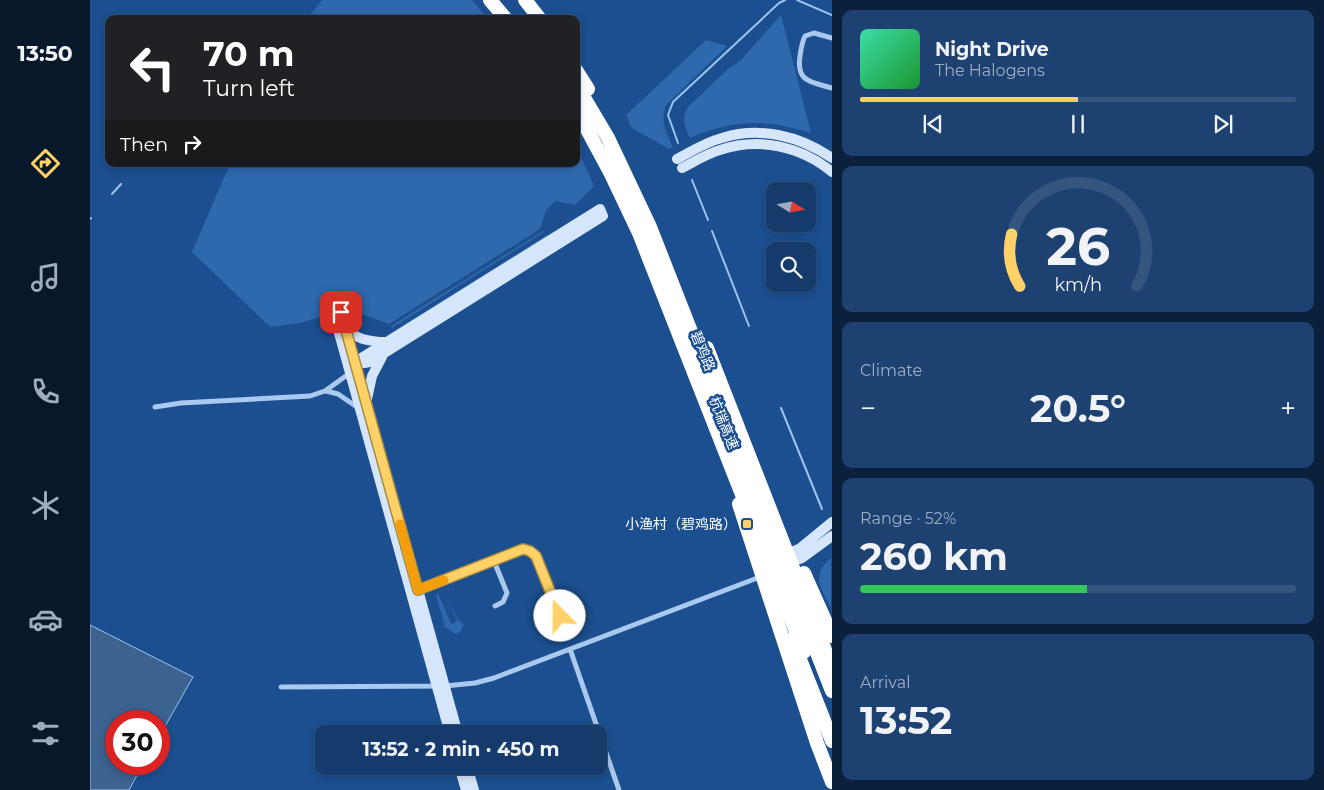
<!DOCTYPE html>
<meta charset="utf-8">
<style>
:root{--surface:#143b6b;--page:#1d4271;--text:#f1f3f6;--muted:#9dadc1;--line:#33557e;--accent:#ffd166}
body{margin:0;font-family:Montserrat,"Noto Sans SC",sans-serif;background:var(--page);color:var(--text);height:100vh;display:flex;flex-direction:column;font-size:19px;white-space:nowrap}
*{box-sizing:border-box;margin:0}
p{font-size:16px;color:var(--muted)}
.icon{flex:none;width:28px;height:28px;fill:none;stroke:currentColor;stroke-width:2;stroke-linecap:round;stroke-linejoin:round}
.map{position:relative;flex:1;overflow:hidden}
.panel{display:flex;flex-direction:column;gap:10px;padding:10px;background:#0b203b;width:492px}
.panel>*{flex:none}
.hud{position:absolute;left:15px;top:15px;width:475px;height:152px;border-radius:10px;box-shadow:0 2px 8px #0003,0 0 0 1px var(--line);background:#202124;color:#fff;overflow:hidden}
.needle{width:32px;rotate:101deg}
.buttons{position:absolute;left:676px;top:182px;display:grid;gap:10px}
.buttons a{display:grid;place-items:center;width:50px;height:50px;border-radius:10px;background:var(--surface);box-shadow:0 2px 8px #0003,0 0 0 1px var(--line);font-size:25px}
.speed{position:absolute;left:15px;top:710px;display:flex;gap:10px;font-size:25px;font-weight:700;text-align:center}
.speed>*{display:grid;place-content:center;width:65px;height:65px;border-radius:50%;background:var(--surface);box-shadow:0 2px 8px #0003,0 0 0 1px var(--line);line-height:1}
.speed .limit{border:8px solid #d22;background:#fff;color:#111}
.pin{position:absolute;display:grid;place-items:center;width:42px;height:42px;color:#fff;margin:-21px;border-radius:10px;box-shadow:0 2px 8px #0006}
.me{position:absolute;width:55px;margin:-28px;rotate:338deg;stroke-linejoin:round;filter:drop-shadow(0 0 4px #0008)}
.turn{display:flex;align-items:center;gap:18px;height:105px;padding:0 15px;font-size:22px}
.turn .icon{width:65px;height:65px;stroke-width:2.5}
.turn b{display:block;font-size:35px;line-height:42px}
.then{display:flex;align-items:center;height:48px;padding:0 15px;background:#0003;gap:10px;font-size:19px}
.big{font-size:38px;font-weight:700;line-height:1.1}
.panel .tile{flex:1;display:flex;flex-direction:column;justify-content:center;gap:8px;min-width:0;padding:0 18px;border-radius:10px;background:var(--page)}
.panel .dial{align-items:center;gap:0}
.dial svg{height:130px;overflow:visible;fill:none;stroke:var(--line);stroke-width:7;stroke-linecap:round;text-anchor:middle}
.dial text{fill:var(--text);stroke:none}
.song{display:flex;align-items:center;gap:15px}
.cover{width:60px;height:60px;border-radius:8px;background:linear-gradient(135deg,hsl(160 70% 55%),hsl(130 70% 35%))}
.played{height:5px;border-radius:2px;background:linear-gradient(90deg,var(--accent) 50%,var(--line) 50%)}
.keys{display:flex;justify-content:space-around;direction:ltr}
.heat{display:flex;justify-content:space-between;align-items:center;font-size:28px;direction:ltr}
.charge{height:8px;border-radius:4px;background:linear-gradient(90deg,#34c759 52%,var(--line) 0)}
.trip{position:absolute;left:225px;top:725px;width:292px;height:50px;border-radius:10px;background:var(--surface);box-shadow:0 2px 8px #0003,0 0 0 1px var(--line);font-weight:700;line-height:50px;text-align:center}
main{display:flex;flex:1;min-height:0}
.menu{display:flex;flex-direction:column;width:90px;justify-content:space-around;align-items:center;background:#08182b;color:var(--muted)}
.menu .icon{width:35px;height:35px}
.menu .current{color:var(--accent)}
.menu b{font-size:22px;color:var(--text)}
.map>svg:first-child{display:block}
.green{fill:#2e69ad}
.water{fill:#3c6290;stroke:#9cc4f0}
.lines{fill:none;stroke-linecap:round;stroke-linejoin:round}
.stream{stroke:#9cc4f0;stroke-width:2}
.street{stroke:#a9c9ee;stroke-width:5}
.secondary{stroke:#d6e6fa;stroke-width:10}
.highway{stroke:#fff;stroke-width:14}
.highway-bridge{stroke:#fff;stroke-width:14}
.route-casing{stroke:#a68842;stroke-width:12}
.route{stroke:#ffd166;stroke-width:9}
.slow{stroke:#f59e0b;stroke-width:9}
.poi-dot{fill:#ffd166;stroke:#1b4f8f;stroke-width:2}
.labels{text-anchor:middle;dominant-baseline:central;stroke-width:5;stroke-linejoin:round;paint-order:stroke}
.street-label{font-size:14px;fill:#fff;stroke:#1b4f8f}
.poi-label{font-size:14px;fill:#fff;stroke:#1b4f8f;text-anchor:end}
</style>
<main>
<nav class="menu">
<b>13:50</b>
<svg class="icon current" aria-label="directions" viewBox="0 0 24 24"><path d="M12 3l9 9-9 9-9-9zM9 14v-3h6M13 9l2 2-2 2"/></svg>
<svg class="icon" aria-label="music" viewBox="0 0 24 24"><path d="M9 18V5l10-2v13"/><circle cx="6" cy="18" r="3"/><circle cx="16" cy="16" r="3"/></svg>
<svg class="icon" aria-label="phone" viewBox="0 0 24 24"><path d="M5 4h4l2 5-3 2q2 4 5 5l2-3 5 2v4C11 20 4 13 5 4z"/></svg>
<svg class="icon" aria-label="climate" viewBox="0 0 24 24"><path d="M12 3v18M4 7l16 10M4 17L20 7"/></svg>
<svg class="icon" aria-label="car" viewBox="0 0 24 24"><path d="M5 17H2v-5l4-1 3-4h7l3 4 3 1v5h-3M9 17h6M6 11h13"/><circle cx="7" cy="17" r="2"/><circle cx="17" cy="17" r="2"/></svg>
<svg class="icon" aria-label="filters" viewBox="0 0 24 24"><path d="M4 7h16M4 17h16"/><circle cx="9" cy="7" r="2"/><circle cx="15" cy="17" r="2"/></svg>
</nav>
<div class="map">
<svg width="742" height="790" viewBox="0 0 742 790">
<rect width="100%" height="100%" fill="#1b4f8f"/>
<!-- green -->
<path class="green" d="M 232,0 L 382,0 L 398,19 L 217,19 Z
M 691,15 L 721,133 C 674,119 645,119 600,138 C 595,127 591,119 598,107 L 638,69 L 650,61 Z
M 616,40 L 637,46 L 576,105 C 570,123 576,131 583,147 L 579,149 L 542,128 L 536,115 Z
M 486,145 L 504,186 L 485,205 L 466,201 L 456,210 L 450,229 L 299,324 L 257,309 L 211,323 L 180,327 L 102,252 L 140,164 L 486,164 Z
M 453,231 L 454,232 L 302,328 L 301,326 Z
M 457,235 L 458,236 L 296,338 L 296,336 Z
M 741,558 L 741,608 C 731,588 720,576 741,558 Z
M 348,593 L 361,624 L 367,621 L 356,594 L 368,620 L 374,624 L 371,631 L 366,634 L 355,627 L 346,595 Z"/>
<!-- water -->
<path class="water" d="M 0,625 L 103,677 L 69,737 L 69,721 L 26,721 L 26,764 L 53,764 L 39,790 L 0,790 Z"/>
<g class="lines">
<!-- stream -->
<path class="stream" d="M 707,0 L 742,15
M 588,143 L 578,115 L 583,102 L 689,3 L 695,0
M 602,180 L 618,220
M 22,194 L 31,184
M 0,219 L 1,218
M 622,231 L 659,326
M 691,408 L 732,509"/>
<!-- street -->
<path class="street" d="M 742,38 L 724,33 L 715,36 C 712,42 711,49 710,56 C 706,82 721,82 742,88
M 236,391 L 248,394 L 267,407
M 65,407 L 91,403 L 220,396 L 235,391 L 260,373
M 404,561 L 417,593 L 413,602 L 405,606
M 329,590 L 433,549 C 439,549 443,551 446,556 L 476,631
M 480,649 L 529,790
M 191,687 L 355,686 L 385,683 L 404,678 L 670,577"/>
<!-- secondary -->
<path class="secondary" d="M 587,159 C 602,151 616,142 632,138 C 670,126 710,136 742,158
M 592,168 C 604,162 616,154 630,150 C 668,137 711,146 742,172
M 256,327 C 264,340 283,342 297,342
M 262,360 C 268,364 273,364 280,362 L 513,216 L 510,209 L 265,362 L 263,368
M 277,399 L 282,376 L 292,357
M 691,556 L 709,549 L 742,522
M 696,564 L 712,558 L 742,536
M 360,734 L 244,315 L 251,312 L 368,734
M 369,766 L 376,790
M 377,766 L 384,790"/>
<!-- highway -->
<path class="highway" d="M 400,0 L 416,19
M 435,0 L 450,19
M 486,70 L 498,89
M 486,84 L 518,138 L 560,227 L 742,691
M 486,109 L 521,174 L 549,233 L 714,652"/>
<!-- highway-bridge -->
<path class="highway-bridge" d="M 617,348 L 742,668
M 649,504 L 727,743 L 742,782
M 714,573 L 742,636
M 702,639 L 742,741"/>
</g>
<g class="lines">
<defs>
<path id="route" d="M 251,312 L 328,590 L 433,549 L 440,551 L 446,556 L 470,616"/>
</defs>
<!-- route casing -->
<use href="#route" class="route-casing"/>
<!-- route -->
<use href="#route" class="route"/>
<!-- slow -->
<path class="slow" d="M 310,524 L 328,590 L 354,580"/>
</g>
<!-- markers -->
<rect class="poi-dot" x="652" y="519" width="10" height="10" rx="2.5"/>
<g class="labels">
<!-- street labels -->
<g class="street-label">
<text transform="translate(613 351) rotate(68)">碧鸡路</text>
<text transform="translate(634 423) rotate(68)">杭瑞高速</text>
</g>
<!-- poi labels -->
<g class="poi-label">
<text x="647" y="524">小渔村（碧鸡路）</text>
</g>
</g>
</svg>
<div class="buttons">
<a><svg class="needle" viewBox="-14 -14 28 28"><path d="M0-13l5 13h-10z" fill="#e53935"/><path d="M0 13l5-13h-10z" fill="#9dadc1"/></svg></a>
<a><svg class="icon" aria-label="search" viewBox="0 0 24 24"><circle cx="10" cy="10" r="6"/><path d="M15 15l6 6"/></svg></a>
</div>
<div class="speed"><div class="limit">30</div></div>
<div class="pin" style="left:251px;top:312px;background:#d93025"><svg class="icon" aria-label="arrive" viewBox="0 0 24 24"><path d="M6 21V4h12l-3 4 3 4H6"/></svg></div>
<svg class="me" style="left:470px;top:616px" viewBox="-20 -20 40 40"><circle r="19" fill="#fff"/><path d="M0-13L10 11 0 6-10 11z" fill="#ffd166"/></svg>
<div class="trip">13:52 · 2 min · 450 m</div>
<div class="hud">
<div class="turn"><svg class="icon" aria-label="left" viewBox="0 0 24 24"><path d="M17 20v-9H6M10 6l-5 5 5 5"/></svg><div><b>70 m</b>Turn left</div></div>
<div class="then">Then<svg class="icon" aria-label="right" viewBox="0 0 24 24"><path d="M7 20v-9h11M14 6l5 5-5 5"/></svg></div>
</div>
</div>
<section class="panel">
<div class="tile">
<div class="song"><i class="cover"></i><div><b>Night Drive</b><p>The Halogens</p></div></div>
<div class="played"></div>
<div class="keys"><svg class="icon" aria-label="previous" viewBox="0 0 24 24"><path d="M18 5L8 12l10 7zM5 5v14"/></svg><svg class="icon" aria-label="pause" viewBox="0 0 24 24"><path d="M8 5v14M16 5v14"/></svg><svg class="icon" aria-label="next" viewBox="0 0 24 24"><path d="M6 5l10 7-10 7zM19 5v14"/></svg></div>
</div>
<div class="tile dial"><svg viewBox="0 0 100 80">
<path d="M14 69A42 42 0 1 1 86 69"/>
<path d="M14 69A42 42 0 0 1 9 37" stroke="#ffd166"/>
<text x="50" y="56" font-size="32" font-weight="700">26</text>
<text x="50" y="72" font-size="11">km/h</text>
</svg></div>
<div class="tile"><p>Climate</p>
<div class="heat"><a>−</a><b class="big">20.5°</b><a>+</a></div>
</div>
<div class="tile"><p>Range · 52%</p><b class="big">260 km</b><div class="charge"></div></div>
<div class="tile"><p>Arrival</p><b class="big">13:52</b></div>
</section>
</main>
